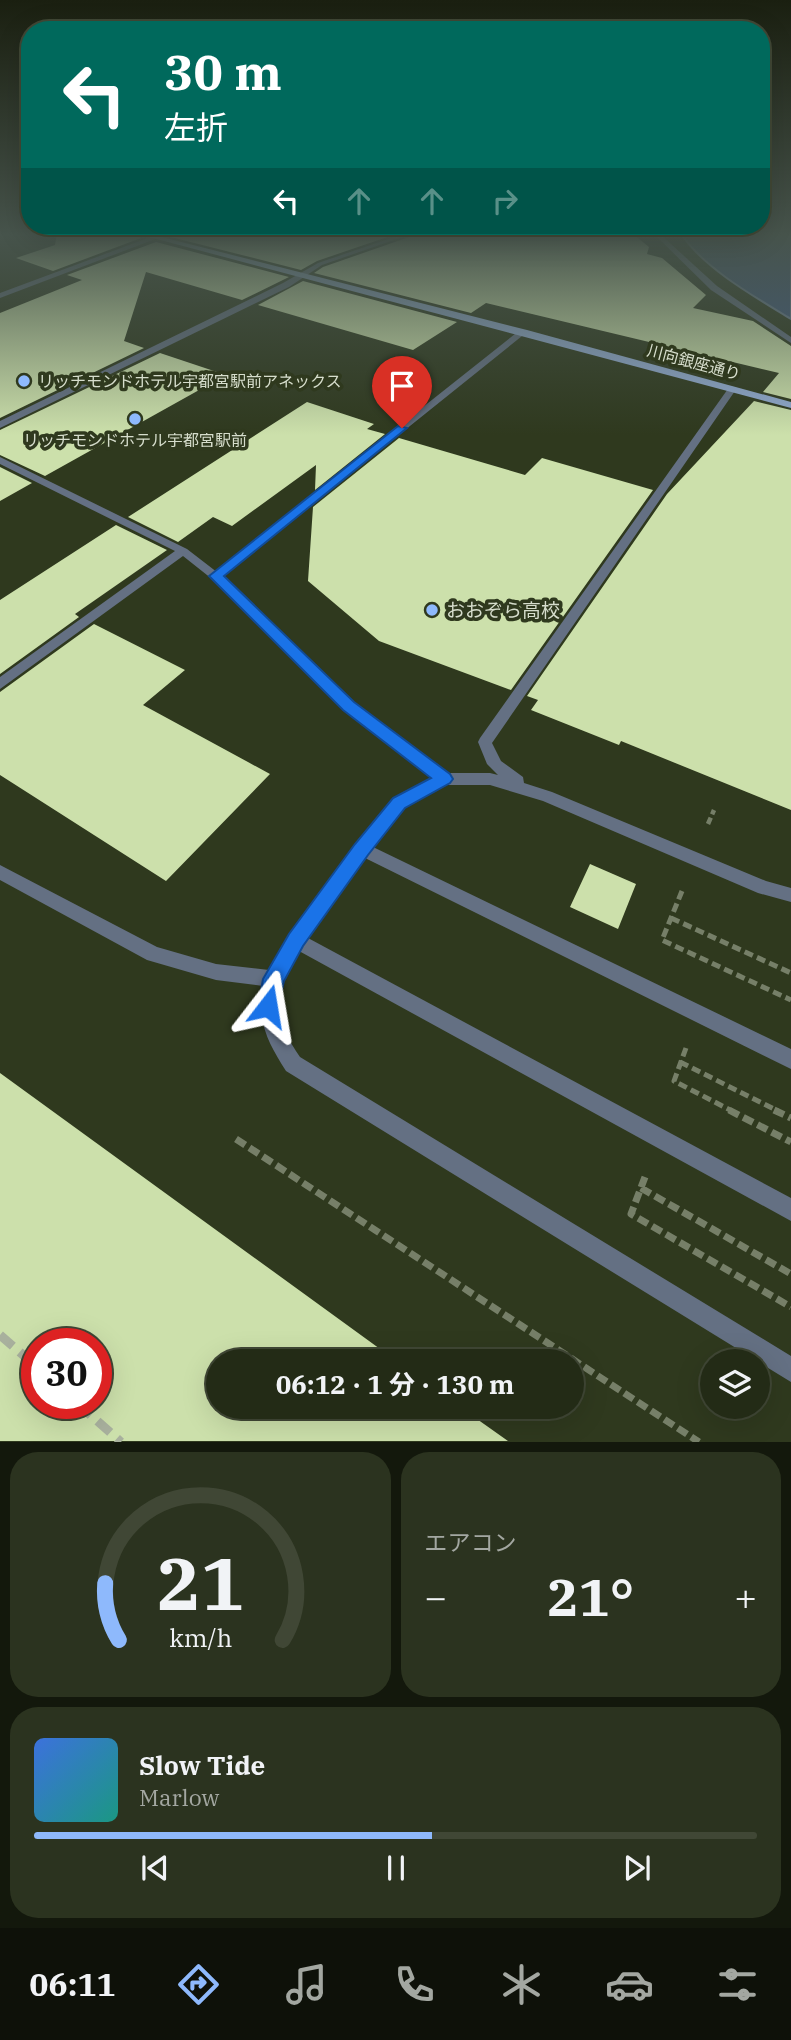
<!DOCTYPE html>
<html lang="ja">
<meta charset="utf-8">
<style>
:root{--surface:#232b16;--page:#2b331f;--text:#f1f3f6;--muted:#a3a7a1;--line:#404735;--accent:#8eb9fc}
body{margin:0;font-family:"IBM Plex Serif","Noto Sans JP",serif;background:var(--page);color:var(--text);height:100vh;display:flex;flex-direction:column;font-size:26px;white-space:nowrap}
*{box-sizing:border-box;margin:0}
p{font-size:23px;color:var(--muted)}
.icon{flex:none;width:38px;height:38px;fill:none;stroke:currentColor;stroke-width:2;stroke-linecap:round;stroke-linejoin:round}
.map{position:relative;height:1442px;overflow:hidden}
.details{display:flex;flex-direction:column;gap:10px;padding:10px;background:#13180c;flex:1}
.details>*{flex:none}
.banner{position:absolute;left:21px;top:21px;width:749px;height:214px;border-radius:28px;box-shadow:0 7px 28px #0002,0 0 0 2px var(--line);background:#00695c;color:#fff;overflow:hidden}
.tools{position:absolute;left:700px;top:1349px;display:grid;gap:14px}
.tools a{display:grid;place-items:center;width:70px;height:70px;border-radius:50%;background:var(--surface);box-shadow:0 7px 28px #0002,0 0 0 2px var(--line);font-size:35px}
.speed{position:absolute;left:21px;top:1328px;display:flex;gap:14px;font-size:35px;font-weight:700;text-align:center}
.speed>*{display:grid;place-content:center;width:91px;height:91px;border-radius:50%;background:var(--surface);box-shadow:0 7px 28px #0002,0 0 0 2px var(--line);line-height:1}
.speed .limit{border:10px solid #d22;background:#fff;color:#111}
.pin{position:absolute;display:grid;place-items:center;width:60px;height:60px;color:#fff;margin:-72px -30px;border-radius:50% 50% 50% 0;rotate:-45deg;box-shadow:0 0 7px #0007}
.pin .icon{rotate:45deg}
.me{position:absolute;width:77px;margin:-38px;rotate:14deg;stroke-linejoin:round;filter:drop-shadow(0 0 5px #0008)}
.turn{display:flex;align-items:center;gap:24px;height:147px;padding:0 28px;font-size:32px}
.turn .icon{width:91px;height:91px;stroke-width:2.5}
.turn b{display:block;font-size:49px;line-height:60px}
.lanes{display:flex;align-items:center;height:66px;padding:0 28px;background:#0003;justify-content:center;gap:35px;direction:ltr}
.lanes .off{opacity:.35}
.big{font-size:52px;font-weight:700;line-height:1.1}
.details .tile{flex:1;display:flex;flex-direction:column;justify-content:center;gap:10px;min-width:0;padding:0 24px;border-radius:28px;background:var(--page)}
.details .dial{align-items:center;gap:0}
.dial svg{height:182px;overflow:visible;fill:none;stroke:var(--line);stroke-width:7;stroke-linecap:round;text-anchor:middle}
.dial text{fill:var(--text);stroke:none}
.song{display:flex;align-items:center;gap:21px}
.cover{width:84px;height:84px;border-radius:10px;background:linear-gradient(135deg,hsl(220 70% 55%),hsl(170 70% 35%))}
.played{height:7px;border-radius:4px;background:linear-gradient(90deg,var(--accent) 55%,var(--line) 55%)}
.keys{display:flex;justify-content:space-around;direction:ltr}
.heat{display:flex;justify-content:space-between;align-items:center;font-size:38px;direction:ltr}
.details .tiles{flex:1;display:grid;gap:10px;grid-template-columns:1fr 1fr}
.tile:last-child{grid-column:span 2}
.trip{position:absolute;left:206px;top:1349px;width:378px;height:70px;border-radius:35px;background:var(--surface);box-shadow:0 7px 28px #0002,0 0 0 2px var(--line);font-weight:700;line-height:70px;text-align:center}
.tab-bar{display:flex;height:112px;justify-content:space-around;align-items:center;background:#0e1109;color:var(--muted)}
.tab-bar .icon{width:49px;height:49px}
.tab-bar .selected{color:var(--accent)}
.tab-bar b{font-size:32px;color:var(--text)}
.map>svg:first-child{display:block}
.water{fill:#415a82;stroke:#6e8198;stroke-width:2}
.building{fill:#cce0ab;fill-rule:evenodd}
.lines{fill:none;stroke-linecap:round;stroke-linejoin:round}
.path-far2{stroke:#767f68;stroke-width:4.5;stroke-dasharray:7 3.5;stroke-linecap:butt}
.path-far1{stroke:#767f68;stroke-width:5;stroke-dasharray:9 4.5;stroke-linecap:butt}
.path{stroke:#767f68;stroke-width:7;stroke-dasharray:11 5;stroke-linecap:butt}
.minor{fill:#647083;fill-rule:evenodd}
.tertiary{fill:#647083;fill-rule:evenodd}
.primary{fill:#92abd1;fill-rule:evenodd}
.rail{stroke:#a8b09d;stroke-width:9;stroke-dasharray:17 9;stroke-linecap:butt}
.route{fill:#1a73e8;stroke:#114b97;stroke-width:2}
.poi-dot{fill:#8eb9fc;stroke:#2f391e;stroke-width:2.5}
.labels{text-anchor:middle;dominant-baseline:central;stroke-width:7;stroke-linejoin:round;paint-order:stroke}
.far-street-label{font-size:16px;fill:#d6ddcc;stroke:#2f391e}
.far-poi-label{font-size:16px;fill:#d6ddcc;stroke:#2f391e;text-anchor:start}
.poi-label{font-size:19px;fill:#d6ddcc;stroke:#2f391e;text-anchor:start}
</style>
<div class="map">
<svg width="791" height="1442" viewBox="0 0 791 1442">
<rect width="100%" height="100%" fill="#2f391e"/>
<!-- water -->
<path class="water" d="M 681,234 L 791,234 L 791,319 C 755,297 705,269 681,234 Z"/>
<!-- building -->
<path class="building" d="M 57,234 L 135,234 L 141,238 L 53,271 L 16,258 L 55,245 Z
M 159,234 L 396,234 L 317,261 L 301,270 Z
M 414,234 L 633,234 L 649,247 L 647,254 L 662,258 L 706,295 L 693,308 L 753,321 L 791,346 L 791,399 L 763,392 L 779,373 L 486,303 L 471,313 L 314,273 L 323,267 L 412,236 Z
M 156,242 L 289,277 L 242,300 L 146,272 L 124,341 L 144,348 L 0,418 L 0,313 L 82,280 L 67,275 Z
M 303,281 L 457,322 L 413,350 L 258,305 Z
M 160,353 L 226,375 L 45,476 L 0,455 L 0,430 Z
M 754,401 L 791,410 L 791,810 L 621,741 L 619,745 L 531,710 L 538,700 L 527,696 L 667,494 Z
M 307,402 L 374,424 L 367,429 L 385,434 L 315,490 L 316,465 L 232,526 L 213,517 L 178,542 L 128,517 Z
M 399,438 L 525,475 L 542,458 L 653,490 L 511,690 L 379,641 L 308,581 L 313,507 Z
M 0,467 L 32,483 L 0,501 Z
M 116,525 L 167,550 L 75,614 L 79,617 L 0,674 L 0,600 Z
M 94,624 L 185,670 L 143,705 L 270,774 L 166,881 L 0,775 L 0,692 Z
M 590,864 L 636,884 L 618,929 L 570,907 Z
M 0,1073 L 398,1362 L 219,1362 L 219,1407 L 460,1407 L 508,1441 L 0,1441 ZM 37,1344 L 96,1344 L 96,1404 L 37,1404 Z"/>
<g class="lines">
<!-- path-far2 -->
<path class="path-far2" d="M 708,824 L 714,810"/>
<!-- path-far1 -->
<path class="path-far1" d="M 682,891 L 662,940 L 791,1000
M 671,918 L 791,973
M 686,1048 L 674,1081 L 732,1111
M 680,1062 L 778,1111"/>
<!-- path -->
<path class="path" d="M 729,1110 L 791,1142
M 774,1110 L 791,1118
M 236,1139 L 699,1442
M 645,1177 L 631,1214 L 791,1307
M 641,1188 L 791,1274"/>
<!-- minor -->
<path class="minor" d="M 403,234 L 411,234 L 322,265 L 289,287 L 0,428 L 0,421 L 283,283 L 318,263 Z
M 654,234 L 660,234 L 717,286 L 791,337 L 791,343 L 711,290 Z
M 156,235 L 158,238 L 0,298 L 0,293 Z
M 730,386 L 737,388 L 492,743 L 501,761 L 523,777 L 524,783 L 552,792 L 766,881 L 791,888 L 791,902 L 758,893 L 543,801 L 490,785 L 446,785 L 404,807 L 373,847 L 791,1049 L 791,1069 L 365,858 L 308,938 L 791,1198 L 791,1221 L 299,951 C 274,996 270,1013 300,1057 L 791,1356 L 791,1382 L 286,1071 C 268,1043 256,1020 263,986 L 216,980 L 147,960 L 0,880 L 0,865 L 157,947 L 216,964 L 269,970 L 290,934 L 356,844 L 394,799 L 444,773 L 490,773 L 498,775 L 487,764 L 478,742 L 480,738 Z
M 0,457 L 187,549 L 222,576 L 216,580 L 212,579 L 183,556 L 0,689 L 0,677 L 175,551 L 0,464 Z"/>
<!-- tertiary -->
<path class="tertiary" d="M 520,330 L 527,332 L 223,576 L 354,702 L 449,775 L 451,779 L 449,783 L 439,783 L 344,710 L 210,576 Z"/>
<!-- primary -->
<path class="primary" d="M 138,234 L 150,234 L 527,330 L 791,402 L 791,408 Z"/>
<!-- rail -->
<path class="rail" d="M 0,1335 L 37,1367
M 78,1404 L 121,1442"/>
</g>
<!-- sky -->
<linearGradient id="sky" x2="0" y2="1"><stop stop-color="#1a1f10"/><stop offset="0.54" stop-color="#47544c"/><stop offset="1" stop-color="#47544c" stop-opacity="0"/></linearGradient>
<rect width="791" height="435" fill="url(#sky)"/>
<!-- route -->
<path class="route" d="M 398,426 L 407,428 L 224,576 L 354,702 L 450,774 L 453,779 L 450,783 L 405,808 L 368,855 L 303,946 L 284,981 L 276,1014 L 268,1017 L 261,1014 L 258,1006 L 263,979 L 289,934 L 355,844 L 393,798 L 431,778 L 343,710 L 209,576 Z"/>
<!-- markers -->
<g class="poi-dot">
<circle cx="24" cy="381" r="7"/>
<circle cx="135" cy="419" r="7"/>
<circle cx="432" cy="610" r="7"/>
</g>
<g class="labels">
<!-- far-street labels -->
<g class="far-street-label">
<text transform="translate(694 362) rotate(15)">川向銀座通り</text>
</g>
<!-- far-poi labels -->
<g class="far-poi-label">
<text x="38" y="381">リッチモンドホテル宇都宮駅前アネックス</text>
<text x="135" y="440" text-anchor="middle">リッチモンドホテル宇都宮駅前</text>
</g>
<!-- poi labels -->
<g class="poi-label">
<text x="446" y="610">おおぞら高校</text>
</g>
</g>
</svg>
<div class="tools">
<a><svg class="icon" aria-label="layers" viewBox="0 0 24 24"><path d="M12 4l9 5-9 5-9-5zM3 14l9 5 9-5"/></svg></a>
</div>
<div class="speed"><div class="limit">30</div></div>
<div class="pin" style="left:402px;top:428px;background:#d93025"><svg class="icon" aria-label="arrive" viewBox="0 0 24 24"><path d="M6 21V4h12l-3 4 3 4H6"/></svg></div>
<svg class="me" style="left:268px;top:1006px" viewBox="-20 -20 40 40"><path d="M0-17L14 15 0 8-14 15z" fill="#1a73e8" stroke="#fff" stroke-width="4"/></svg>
<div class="trip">06:12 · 1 分 · 130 m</div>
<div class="banner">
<div class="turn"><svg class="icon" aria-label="left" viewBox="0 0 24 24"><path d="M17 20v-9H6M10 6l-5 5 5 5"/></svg><div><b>30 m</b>左折</div></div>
<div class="lanes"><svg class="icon" aria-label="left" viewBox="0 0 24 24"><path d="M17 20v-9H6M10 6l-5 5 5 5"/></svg><svg class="icon off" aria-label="ahead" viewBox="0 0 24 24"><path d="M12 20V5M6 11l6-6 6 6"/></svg><svg class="icon off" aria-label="ahead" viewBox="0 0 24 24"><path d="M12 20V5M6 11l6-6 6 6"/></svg><svg class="icon off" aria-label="right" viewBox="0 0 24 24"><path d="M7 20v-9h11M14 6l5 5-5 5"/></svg></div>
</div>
</div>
<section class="details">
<div class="tiles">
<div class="tile dial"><svg viewBox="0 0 100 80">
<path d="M14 69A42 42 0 1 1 86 69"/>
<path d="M14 69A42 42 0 0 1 8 44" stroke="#8eb9fc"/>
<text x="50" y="56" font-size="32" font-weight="700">21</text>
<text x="50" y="72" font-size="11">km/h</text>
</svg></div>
<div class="tile"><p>エアコン</p>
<div class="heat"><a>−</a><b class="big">21°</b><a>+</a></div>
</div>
<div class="tile">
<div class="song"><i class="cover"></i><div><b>Slow Tide</b><p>Marlow</p></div></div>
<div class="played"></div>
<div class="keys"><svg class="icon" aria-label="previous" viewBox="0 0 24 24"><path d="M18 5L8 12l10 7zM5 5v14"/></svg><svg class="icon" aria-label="pause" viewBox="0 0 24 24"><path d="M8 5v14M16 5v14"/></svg><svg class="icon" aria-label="next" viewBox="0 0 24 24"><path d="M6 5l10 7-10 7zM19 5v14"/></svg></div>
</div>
</div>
</section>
<nav class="tab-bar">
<b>06:11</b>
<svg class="icon selected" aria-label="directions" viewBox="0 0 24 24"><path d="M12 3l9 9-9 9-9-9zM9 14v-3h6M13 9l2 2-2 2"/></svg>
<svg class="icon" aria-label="music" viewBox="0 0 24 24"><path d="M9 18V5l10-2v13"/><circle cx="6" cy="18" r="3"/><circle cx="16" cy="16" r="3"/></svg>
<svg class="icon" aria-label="phone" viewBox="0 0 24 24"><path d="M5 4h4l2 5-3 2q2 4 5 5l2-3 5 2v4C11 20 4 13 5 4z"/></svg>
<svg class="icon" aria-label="climate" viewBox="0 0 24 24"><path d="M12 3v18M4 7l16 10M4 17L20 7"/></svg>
<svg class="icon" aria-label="car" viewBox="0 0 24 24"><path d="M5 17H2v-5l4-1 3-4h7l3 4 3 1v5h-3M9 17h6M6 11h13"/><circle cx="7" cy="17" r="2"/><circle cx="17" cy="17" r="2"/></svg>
<svg class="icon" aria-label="filters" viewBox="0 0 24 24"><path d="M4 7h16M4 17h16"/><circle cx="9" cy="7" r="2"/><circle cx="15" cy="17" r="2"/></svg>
</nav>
